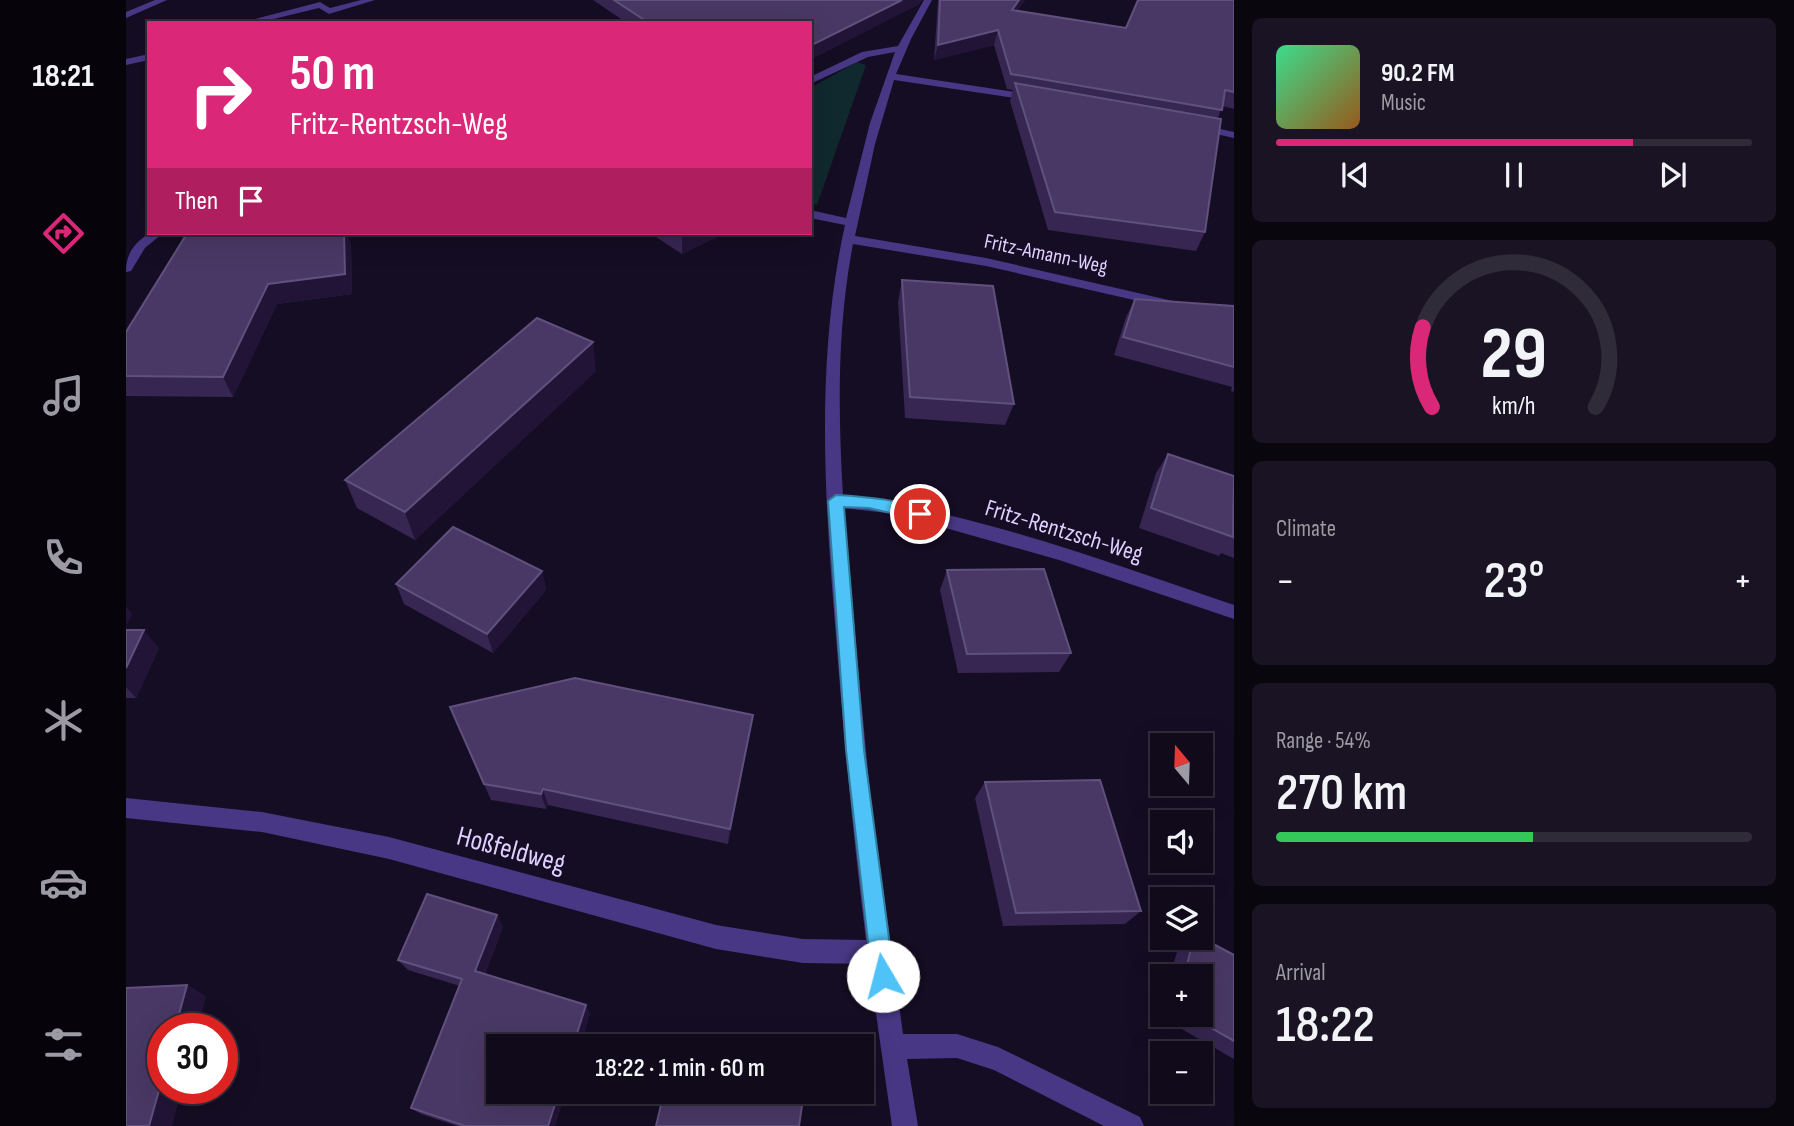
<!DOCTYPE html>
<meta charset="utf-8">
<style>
:root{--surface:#100a1a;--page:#191323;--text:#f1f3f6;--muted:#9c9aa2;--line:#302b39;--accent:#db2777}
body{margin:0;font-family:"Sofia Sans Condensed",sans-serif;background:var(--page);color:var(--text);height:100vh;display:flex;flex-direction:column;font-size:26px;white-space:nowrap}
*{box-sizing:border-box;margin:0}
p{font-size:23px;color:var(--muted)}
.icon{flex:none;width:38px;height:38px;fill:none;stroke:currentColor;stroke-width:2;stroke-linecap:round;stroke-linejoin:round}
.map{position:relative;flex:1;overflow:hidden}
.details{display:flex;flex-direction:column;gap:18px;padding:18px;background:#09060e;width:560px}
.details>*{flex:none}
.banner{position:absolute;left:21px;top:21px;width:665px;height:214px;border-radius:0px;box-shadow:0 7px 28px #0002,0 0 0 2px var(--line);background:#db2777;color:#fff;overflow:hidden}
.needle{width:46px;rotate:341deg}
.fabs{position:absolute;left:1024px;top:733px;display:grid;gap:14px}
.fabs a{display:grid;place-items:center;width:63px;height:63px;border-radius:0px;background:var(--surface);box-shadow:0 7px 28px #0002,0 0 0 2px var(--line);font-size:35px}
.speed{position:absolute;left:21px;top:1013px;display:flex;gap:14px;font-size:35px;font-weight:700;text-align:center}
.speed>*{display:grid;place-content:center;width:91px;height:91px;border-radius:50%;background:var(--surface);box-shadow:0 7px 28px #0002,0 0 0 2px var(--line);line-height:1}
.speed .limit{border:10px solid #d22;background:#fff;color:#111}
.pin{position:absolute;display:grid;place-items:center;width:60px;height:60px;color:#fff;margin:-30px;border:4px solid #fff;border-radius:50%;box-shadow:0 2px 7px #0007}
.me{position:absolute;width:77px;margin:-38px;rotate:352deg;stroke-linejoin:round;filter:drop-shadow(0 0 5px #0008)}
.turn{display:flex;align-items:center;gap:24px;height:147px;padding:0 28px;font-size:32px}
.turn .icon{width:91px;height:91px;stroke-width:2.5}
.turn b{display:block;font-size:49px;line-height:60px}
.then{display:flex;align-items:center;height:66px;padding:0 28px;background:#0003;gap:14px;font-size:26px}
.big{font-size:52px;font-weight:600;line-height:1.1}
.details .tile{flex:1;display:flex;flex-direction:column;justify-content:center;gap:10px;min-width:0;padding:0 24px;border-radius:10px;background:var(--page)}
.details .dial{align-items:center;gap:0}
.dial svg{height:182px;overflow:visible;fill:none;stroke:var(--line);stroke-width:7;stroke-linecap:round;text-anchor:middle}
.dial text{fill:var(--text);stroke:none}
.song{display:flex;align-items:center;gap:21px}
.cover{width:84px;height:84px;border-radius:10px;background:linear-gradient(135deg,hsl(150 70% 55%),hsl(30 70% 35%))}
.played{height:7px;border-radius:4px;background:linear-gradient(90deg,var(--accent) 75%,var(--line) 75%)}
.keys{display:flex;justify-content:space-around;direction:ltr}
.heat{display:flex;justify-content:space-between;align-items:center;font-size:38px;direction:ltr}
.charge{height:10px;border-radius:5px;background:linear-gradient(90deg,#34c759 54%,var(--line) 0)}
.trip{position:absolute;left:360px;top:1034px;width:388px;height:70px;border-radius:0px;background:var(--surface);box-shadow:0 7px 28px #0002,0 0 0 2px var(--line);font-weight:600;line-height:70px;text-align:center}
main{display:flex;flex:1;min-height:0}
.tabs{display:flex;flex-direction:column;width:126px;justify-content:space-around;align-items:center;background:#06040a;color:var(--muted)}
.tabs .icon{width:49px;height:49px}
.tabs .selected{color:var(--accent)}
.tabs b{font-size:32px;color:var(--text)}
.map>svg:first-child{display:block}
.green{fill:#10292e}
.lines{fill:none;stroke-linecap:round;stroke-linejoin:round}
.service{fill:#483784;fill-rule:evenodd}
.minor{fill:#483784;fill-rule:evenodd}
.wall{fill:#372652}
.shaded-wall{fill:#221437}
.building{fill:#493865;stroke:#60507d;stroke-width:2}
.route{fill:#4fc3f7;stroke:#337fa1;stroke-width:2}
.labels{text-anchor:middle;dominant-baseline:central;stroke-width:7;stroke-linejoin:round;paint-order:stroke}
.far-street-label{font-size:21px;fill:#ded0ff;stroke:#150d23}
.street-label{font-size:24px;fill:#ded0ff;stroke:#150d23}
.near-street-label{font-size:28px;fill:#ded0ff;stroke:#150d23}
</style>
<main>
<nav class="tabs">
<b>18:21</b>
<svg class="icon selected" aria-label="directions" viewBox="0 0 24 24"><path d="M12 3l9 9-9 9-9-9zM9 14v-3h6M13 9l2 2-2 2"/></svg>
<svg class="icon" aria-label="music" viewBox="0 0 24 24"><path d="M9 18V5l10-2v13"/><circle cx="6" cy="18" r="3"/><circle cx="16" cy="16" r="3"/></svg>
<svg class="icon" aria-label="phone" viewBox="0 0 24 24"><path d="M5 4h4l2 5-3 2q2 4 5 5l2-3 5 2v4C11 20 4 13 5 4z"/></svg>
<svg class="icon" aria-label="climate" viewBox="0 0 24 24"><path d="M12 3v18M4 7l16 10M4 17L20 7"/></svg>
<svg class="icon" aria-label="car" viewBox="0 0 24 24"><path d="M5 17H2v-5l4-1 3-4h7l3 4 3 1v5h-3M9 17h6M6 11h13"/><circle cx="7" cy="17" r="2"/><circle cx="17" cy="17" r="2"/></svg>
<svg class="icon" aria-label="filters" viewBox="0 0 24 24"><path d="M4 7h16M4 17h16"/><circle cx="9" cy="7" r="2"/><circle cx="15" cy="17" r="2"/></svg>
</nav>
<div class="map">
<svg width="1108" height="1126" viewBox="0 0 1108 1126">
<rect width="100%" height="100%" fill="#150d23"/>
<!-- green -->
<path class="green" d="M 731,62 L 740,65 L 691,205 L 684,203 L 684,88 Z"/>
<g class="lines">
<!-- service -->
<path class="service" d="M 235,0 L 249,0 L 203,14 L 193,8 L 131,23 L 114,23 L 194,2 L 204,8 Z
M 23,54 L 23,60 L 0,65 L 0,59 Z"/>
<!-- minor -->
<path class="minor" d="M 29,0 L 41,0 L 0,18 L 0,12 Z
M 798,0 L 806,0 L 785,39 L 770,74 L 909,95 L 914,98 L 909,101 L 768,80 L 749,144 L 729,236 L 860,258 L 1047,301 L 1054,305 L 1047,309 L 860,266 L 727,244 C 711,327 712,411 717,496 C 847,511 984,563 1108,605 L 1108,619 L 933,560 L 770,514 L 717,508 L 744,793 L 777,1034 L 831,1034 L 872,1047 L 1014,1117 L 1018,1126 L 978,1126 L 868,1070 L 831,1058 L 781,1059 L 792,1126 L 766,1126 L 743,964 L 677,963 L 590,949 L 263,859 L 136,832 L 0,818 L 0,798 L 136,812 L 263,837 L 590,925 L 677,939 L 740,940 C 727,835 717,730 709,624 C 698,491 690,356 719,225 L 684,218 L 684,210 L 720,218 L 744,123 L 769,52 L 742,57 L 684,84 L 684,77 L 736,52 L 772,46 Z
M 1071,124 L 1108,132 L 1108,138 L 1067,129 L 1066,127 Z
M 23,233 L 37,233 L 19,248 L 5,271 L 0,272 C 0,253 8,244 23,233 Z"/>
</g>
<!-- wall -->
<path class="wall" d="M 467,0 L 796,0 L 792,5 L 684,23 L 501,23 Z
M 812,0 L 899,0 L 891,11 L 1000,28 L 1108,0 L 1108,109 L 1096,106 L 1092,118 L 1079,232 L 1070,251 L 922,230 L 884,101 L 887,90 L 881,89 L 868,45 L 808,60 Z
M 524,233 L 599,233 L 556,254 Z
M 225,244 L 226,294 L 151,304 L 107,397 L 0,396 L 0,332 Z
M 776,280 L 888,404 L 879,425 L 779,418 L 772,302 Z
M 1009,299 L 1108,306 L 1108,392 L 1105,391 L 1106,387 L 988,355 L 1000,317 Z
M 470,371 L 289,540 L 231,508 L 219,480 Z
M 1042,454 L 1108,476 L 1108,558 L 1095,553 L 1093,556 L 1013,528 L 1030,473 Z
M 821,570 L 945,653 L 933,672 L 832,673 L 814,590 Z
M 416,571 L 420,590 L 367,653 L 278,604 L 270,584 Z
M 0,630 L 33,648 L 10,698 L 0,698 Z
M 324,707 L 627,715 L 624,732 L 602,844 L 422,805 L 420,809 L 365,800 Z
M 859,782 L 1015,911 L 999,924 L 877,926 L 849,798 Z
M 377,927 L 359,974 L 464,1014 L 454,1046 L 373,1046 L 439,1092 L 429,1126 L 331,1126 L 295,1114 L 285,1108 L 334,986 L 282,970 L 272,960 Z
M 1064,938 L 1074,938 L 1108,955 L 1108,1059 L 1033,1016 L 1036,1004 L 1036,1015 L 1074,1015 L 1074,976 L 1044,976 L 1053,945 Z"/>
<!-- shaded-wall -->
<path class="shaded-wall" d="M 776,0 L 796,0 L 792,5 L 684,60 L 684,46 Z
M 893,0 L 899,0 L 882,24 L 886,10 Z
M 872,30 L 868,45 L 808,60 L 812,45 Z
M 218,233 L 221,233 L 225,244 L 226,294 L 151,304 L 107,397 L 97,377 L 142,284 Z
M 556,233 L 599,233 L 556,254 Z
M 467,342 L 470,371 L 289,540 L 279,512 Z
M 416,571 L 420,590 L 367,653 L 361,634 Z
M 0,606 L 6,614 L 0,626 Z
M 18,630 L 33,648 L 10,698 L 0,687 L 0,668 Z
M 627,715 L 624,732 L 602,844 L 604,829 Z
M 417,789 L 422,805 L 420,809 L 415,794 Z
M 371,915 L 377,927 L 356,981 L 349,971 Z
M 61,985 L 80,996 L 72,1029 L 49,1029 Z
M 460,1005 L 464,1014 L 454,1046 L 447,1046 Z
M 37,1076 L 37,1088 L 56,1088 L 46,1126 L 23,1126 Z
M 433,1092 L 439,1092 L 429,1126 L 422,1126 Z"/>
<!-- building -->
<path class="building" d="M 488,0 L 776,0 L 684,46 L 684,23 L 523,23 Z
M 814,0 L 893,0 L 886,10 L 1000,28 L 1012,0 L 1108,0 L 1108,92 L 1099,90 L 1096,110 L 885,74 L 872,30 L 812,45 Z
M 889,83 L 1095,119 L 1079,232 L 929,212 Z
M 73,233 L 218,233 L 219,274 L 142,284 L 97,377 L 0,376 L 0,332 L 60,235 L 71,235 Z
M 776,280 L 867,286 L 888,404 L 784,397 Z
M 1009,299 L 1108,306 L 1108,367 L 997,337 Z
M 411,318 L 467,342 L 279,512 L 219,480 Z
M 1042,454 L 1108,476 L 1107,537 L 1025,508 Z
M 327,527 L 416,571 L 361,634 L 270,584 Z
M 918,569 L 945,653 L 841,654 L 821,570 Z
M 0,630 L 18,630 L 0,668 Z
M 449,678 L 627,715 L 604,829 L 417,789 L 415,794 L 358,784 L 324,707 Z
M 974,780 L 1015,911 L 890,913 L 859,782 Z
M 301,894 L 371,915 L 349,971 L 460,1005 L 447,1046 L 373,1046 L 373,1092 L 433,1092 L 422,1126 L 339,1126 L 285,1108 L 336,979 L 272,960 Z
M 1074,937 L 1108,955 L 1108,1041 L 1063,1015 L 1074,1015 L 1074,976 L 1058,976 L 1068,938 Z
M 61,985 L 49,1029 L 37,1029 L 37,1076 L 23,1126 L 0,1126 L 0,988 Z
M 538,1092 L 678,1092 L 673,1126 L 530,1126 Z"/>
<!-- route -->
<path class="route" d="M 710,495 C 729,496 791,500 801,514 L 794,520 L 743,508 L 718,507 L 738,750 L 768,976 L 764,984 L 757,987 L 749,984 L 746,976 L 720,750 L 702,501 Z"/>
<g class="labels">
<!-- far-street labels -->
<g class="far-street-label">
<text transform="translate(920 254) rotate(12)">Fritz-Amann-Weg</text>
</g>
<!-- street labels -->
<g class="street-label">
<text transform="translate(938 531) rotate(17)">Fritz-Rentzsch-Weg</text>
</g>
<!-- near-street labels -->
<g class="near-street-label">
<text transform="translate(385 850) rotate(15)">Hoßfeldweg</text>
</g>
</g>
</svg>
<div class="fabs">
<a><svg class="needle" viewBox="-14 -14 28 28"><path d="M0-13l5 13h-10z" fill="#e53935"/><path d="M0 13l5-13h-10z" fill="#9c9aa2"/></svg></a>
<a><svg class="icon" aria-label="sound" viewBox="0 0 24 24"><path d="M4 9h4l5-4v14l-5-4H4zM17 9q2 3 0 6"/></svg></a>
<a><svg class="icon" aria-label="layers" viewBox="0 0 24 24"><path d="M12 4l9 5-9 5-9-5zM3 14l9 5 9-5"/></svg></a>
<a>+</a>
<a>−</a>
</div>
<div class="speed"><div class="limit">30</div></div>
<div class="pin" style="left:794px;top:514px;background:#d93025"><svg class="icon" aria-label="arrive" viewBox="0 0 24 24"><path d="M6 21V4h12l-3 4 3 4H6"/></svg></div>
<svg class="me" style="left:757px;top:976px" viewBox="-20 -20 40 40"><circle r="19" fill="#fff"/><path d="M0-13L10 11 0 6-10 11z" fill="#4fc3f7"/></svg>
<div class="trip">18:22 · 1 min · 60 m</div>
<div class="banner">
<div class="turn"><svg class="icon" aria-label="right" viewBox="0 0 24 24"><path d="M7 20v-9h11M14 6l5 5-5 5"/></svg><div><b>50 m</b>Fritz-Rentzsch-Weg</div></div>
<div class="then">Then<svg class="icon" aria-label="arrive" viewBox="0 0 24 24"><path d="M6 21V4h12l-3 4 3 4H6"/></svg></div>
</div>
</div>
<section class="details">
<div class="tile">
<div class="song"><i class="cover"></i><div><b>90.2 FM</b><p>Music</p></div></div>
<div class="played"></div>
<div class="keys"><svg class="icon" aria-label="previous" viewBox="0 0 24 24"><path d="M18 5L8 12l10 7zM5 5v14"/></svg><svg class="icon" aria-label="pause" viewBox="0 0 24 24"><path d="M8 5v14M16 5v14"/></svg><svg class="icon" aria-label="next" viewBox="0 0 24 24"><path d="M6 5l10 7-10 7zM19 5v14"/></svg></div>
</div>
<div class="tile dial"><svg viewBox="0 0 100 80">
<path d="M14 69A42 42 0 1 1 86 69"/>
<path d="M14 69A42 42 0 0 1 10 34" stroke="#db2777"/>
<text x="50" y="56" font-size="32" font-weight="700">29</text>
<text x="50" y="72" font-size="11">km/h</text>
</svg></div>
<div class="tile"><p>Climate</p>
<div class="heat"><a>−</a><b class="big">23°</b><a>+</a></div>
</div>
<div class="tile"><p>Range · 54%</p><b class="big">270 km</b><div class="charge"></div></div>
<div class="tile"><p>Arrival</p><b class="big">18:22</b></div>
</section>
</main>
